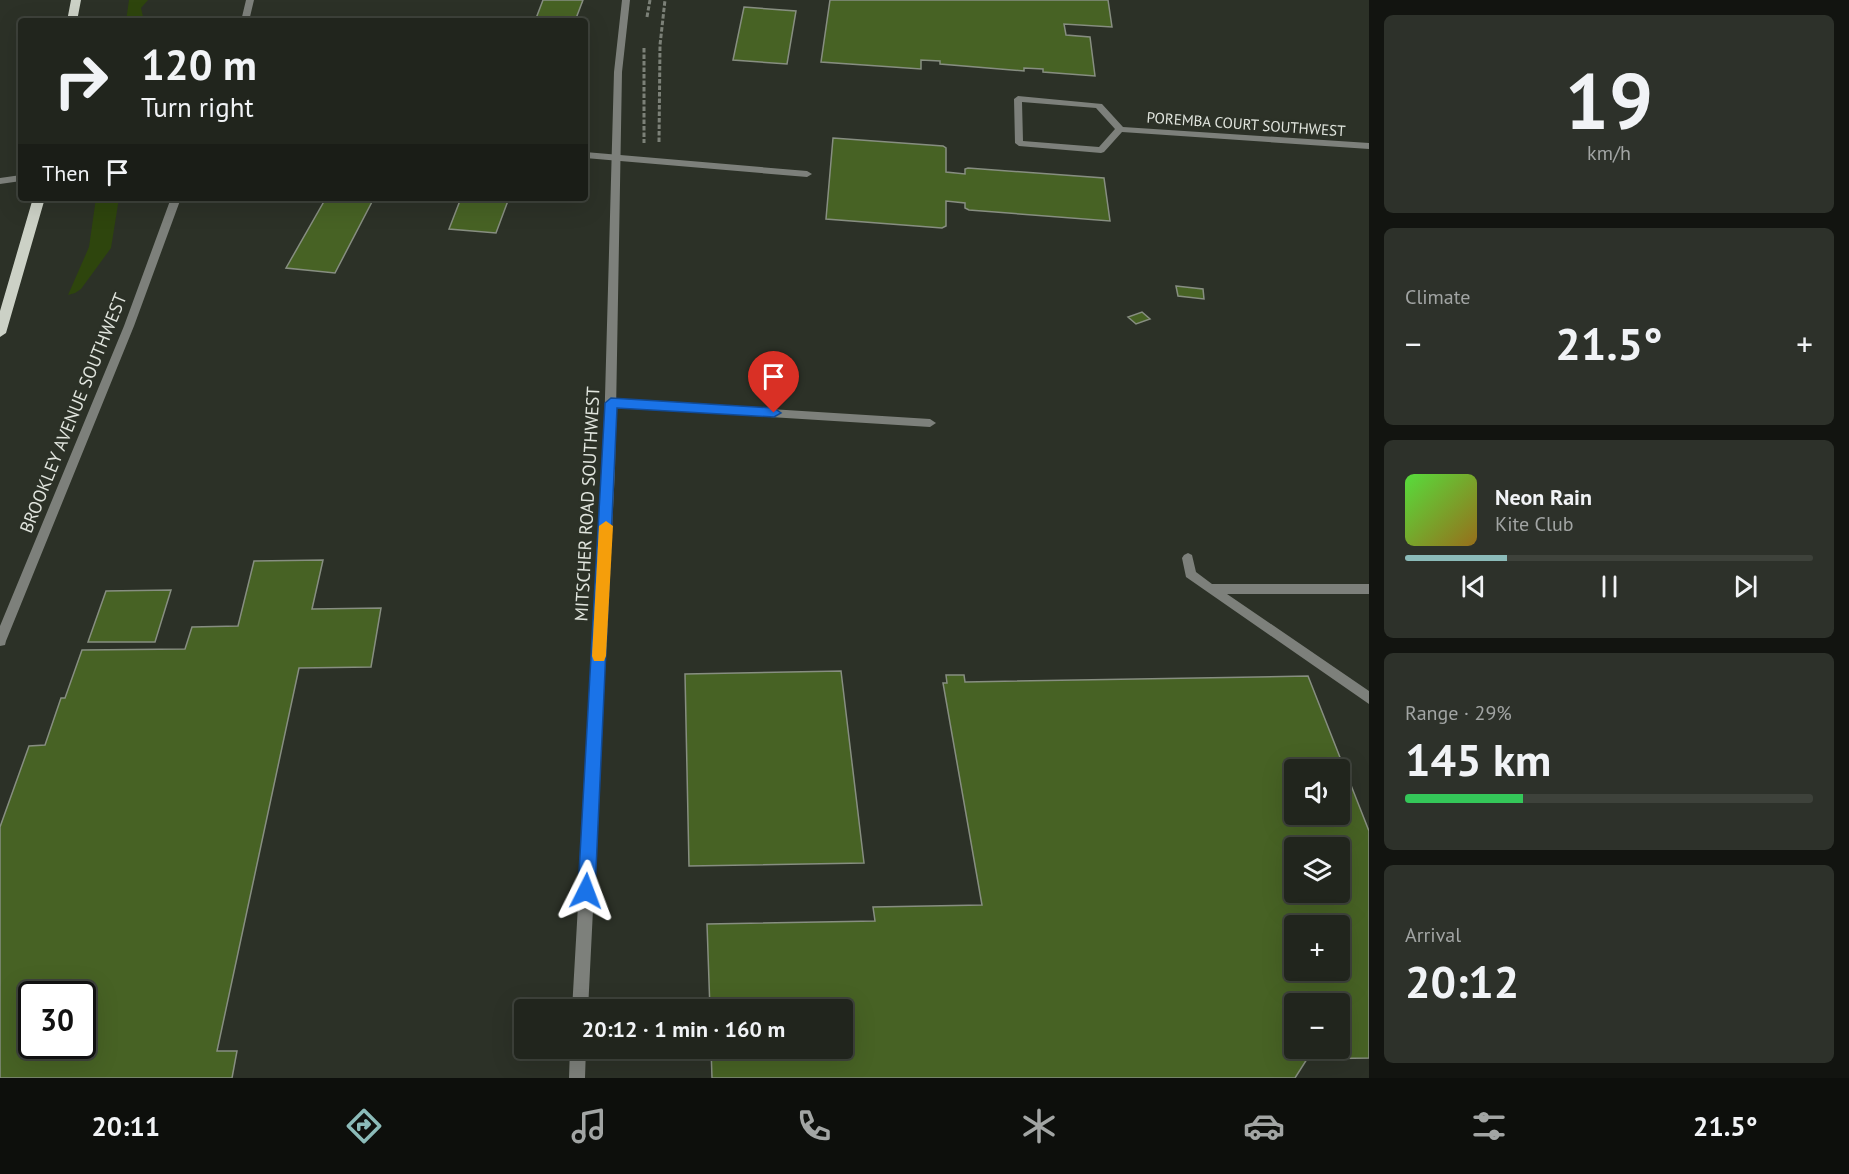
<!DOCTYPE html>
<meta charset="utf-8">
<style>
:root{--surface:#21251d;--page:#2d312a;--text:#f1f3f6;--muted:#a2a5a4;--line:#3e423b;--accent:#8bbbb9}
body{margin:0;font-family:"PT Sans",sans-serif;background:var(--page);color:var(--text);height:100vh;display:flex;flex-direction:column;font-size:22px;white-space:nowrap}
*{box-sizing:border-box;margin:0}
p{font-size:20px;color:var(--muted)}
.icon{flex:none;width:33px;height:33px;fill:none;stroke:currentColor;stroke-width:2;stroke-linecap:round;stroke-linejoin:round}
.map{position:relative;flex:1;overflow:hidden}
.drawer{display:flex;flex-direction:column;gap:15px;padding:15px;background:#121410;width:480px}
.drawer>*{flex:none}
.top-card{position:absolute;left:18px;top:18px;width:570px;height:183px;border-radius:6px;box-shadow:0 6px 24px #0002,0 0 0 2px var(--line);background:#21251d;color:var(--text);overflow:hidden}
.controls{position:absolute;left:1284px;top:759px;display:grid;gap:12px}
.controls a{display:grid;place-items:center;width:66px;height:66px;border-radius:6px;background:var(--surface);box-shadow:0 6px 24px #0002,0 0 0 2px var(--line);font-size:30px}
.speed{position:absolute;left:18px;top:981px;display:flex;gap:12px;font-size:30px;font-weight:700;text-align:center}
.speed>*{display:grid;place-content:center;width:78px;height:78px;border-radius:50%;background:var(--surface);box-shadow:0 6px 24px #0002,0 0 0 2px var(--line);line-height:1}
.speed .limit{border:3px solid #111;border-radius:9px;background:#fff;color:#111}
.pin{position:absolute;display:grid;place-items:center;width:51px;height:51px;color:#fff;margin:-62px -26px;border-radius:50% 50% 50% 0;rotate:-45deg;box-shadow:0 0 6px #0007}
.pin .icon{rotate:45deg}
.me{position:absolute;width:66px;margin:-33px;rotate:3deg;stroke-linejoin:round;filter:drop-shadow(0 0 4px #0008)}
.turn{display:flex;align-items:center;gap:21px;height:126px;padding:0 24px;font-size:27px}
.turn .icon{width:78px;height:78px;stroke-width:2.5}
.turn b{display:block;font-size:42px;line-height:51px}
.then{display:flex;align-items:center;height:57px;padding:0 24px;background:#0003;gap:12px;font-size:22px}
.big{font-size:45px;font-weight:800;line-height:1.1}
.drawer .tile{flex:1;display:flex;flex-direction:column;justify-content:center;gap:9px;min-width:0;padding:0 21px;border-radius:9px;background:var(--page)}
.drawer .dial{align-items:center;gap:0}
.dial b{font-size:78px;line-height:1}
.song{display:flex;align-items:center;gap:18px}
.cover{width:72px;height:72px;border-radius:9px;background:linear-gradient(135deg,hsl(110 70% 55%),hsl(40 70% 35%))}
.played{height:6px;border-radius:3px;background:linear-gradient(90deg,var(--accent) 25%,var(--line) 25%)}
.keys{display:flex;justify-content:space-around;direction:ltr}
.heat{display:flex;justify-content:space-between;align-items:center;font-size:33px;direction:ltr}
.charge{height:9px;border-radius:4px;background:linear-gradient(90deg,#34c759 29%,var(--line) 0)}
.trip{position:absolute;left:514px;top:999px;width:339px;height:60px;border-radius:6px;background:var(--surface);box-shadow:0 6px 24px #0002,0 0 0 2px var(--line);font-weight:800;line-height:60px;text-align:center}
.menu{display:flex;height:96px;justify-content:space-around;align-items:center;background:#0d0f0c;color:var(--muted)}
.menu .icon{width:42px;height:42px}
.menu .active{color:var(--accent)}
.menu b{font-size:27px;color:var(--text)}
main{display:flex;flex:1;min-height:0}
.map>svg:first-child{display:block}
.green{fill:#2e450d}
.building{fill:#476224;stroke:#878e81;stroke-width:1.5;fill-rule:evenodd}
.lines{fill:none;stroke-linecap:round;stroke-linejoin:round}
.path{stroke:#7c8178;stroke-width:3;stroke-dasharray:4.5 2;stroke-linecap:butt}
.service{fill:#7d807b;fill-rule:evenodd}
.minor{fill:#7d807b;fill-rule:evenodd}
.primary{fill:#ccd1c6;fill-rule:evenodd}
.route{fill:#1a73e8;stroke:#114b97;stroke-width:1.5}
.slow{fill:#f59e0b}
.labels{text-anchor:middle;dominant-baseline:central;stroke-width:4.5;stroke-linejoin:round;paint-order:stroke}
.far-street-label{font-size:15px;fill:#e1e5de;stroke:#2c3127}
.street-label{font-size:18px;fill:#e1e5de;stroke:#2c3127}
</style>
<main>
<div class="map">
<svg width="1369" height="1078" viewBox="0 0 1369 1078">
<rect width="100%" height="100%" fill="#2c3127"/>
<!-- green -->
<path class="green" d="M 129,0 L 148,0 L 141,8 L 144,21 L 126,21 Z
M 96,198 L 119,198 L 111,248 L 81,289 L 75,293 L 68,295 L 89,247 Z"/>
<!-- building -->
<path class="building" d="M 543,0 L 583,0 L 575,21 L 535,21 Z
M 830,0 L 1108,0 L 1112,27 L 1064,24 L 1066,35 L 1090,37 L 1095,76 L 1043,72 L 1043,69 L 1024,68 L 1024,71 L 940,64 L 940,61 L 921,60 L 921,69 L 821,62 Z
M 744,7 L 796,11 L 787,64 L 733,60 Z
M 833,138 L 943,146 L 946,148 L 946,172 L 965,174 L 965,169 L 968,168 L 1104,178 L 1110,221 L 969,210 L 965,208 L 965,203 L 946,201 L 946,226 L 942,228 L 826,219 Z
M 326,198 L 374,198 L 335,273 L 286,268 Z
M 461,198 L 509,198 L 496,233 L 449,229 Z
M 1176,286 L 1203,289 L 1204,299 L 1178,296 Z
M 1142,312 L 1150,319 L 1136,324 L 1128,317 Z
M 323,560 L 312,609 L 381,608 L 371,667 L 299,668 L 217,1051 L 237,1051 L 232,1078 L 0,1078 L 0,827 L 29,746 L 45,745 L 61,698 L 65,698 L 82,650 L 185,649 L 192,627 L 238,626 L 254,561 ZM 32,994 L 82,994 L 82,1046 L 32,1046 Z
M 171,590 L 155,642 L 88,642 L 106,591 Z
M 841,671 L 864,863 L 689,866 L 685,674 Z
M 946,675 L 964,675 L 965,682 L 1308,676 L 1369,831 L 1369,1058 L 1307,1059 L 1295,1078 L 712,1078 L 711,1048 L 843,1048 L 843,1010 L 710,1010 L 707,924 L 875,921 L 873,907 L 982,905 L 943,683 L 947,683 ZM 1294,770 L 1340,770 L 1340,814 L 1294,814 ZM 1294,848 L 1340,848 L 1340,892 L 1294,892 ZM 1294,926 L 1340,926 L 1340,970 L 1294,970 ZM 1294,1004 L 1340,1004 L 1340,1048 L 1294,1048 Z"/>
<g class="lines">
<!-- path -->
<path class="path" d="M 647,17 L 650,0
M 644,48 L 644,143
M 659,142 L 660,45 L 665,0"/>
<!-- service -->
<path class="service" d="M 585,152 L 807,171 L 812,174 L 807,177 L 585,158 Z
M 21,175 L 21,181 L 0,184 L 0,178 Z
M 611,399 L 930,419 L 936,423 L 930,427 L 611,407 L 606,403 Z
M 1188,553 L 1192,555 L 1196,572 L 1212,584 L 1369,584 L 1369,594 L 1227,594 L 1369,691 L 1369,704 L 1186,577 L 1182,558 L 1184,555 Z"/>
<!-- minor -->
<path class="minor" d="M 246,0 L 254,0 L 249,21 L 241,21 Z
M 622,0 L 630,0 L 622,72 L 615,469 L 588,1010 L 572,1010 L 603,469 L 614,72 Z
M 1018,96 L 1102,104 L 1123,127 L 1369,143 L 1369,149 L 1122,132 L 1104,152 L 1101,153 L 1019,146 L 1015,143 L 1014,99 ZM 1022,102 L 1096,108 L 1115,129 L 1099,147 L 1023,141 Z
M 171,198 L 181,198 L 134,326 L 6,641 L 5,645 L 0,646 L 0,626 L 124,326 Z
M 570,1048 L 586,1048 L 585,1078 L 569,1078 Z"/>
<!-- primary -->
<path class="primary" d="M 71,0 L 81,0 L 77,21 L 67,21 Z
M 33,198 L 45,198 L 6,333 L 0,337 L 0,311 Z"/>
</g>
<!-- route -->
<path class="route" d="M 611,398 L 774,408 L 781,413 L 774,417 L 617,408 L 595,891 L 592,897 L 586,899 L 580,897 L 578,891 L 605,403 Z"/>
<!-- slow -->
<path class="slow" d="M 606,521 L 613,526 L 606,656 L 604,661 L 594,661 L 592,656 L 599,526 Z"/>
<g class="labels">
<!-- far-street labels -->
<g class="far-street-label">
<text transform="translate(1246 124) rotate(4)">POREMBA COURT SOUTHWEST</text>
</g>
<!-- street labels -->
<g class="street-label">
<text transform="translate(73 413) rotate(-68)">BROOKLEY AVENUE SOUTHWEST</text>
<text transform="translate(587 504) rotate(-87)">MITSCHER ROAD SOUTHWEST</text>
</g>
</g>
</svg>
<div class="controls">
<a><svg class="icon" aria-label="sound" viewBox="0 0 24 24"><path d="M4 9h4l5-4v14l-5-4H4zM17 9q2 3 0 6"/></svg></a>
<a><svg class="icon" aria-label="layers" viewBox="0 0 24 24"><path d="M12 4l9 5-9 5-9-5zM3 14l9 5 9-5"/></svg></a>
<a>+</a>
<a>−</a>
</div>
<div class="speed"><div class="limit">30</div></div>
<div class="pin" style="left:774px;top:413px;background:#d93025"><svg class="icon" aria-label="arrive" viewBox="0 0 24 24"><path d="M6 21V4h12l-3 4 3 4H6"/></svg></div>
<svg class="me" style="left:586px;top:891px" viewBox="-20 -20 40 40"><path d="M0-17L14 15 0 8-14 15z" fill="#1a73e8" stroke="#fff" stroke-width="4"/></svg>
<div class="trip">20:12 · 1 min · 160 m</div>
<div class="top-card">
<div class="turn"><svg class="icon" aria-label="right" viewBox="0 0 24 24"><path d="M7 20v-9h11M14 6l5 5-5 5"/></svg><div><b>120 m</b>Turn right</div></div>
<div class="then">Then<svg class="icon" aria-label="arrive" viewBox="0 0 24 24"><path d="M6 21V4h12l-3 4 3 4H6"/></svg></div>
</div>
</div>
<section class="drawer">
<div class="tile dial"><b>19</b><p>km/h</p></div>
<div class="tile"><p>Climate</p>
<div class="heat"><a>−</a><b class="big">21.5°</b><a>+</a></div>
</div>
<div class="tile">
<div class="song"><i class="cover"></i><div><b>Neon Rain</b><p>Kite Club</p></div></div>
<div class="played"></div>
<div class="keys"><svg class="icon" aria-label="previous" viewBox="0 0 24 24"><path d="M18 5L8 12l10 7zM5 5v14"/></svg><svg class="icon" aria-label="pause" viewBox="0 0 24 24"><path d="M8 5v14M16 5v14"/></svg><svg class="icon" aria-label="next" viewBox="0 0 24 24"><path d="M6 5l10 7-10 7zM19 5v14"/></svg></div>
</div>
<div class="tile"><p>Range · 29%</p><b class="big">145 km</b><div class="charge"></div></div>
<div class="tile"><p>Arrival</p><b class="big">20:12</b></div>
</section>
</main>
<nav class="menu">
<b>20:11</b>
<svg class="icon active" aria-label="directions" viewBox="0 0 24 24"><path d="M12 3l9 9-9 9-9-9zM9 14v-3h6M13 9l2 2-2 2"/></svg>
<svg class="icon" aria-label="music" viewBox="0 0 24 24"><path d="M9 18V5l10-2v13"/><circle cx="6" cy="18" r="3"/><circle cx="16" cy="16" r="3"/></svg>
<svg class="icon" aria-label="phone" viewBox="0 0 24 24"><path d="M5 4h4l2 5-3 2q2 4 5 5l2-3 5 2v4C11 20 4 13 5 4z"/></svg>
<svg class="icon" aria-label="climate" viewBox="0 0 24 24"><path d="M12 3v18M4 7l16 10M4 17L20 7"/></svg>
<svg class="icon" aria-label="car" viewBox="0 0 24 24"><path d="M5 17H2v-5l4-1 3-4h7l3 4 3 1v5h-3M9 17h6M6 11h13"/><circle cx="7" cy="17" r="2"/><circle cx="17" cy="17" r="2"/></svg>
<svg class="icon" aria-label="filters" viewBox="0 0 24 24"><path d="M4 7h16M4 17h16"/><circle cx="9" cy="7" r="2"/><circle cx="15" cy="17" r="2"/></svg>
<b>21.5°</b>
</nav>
